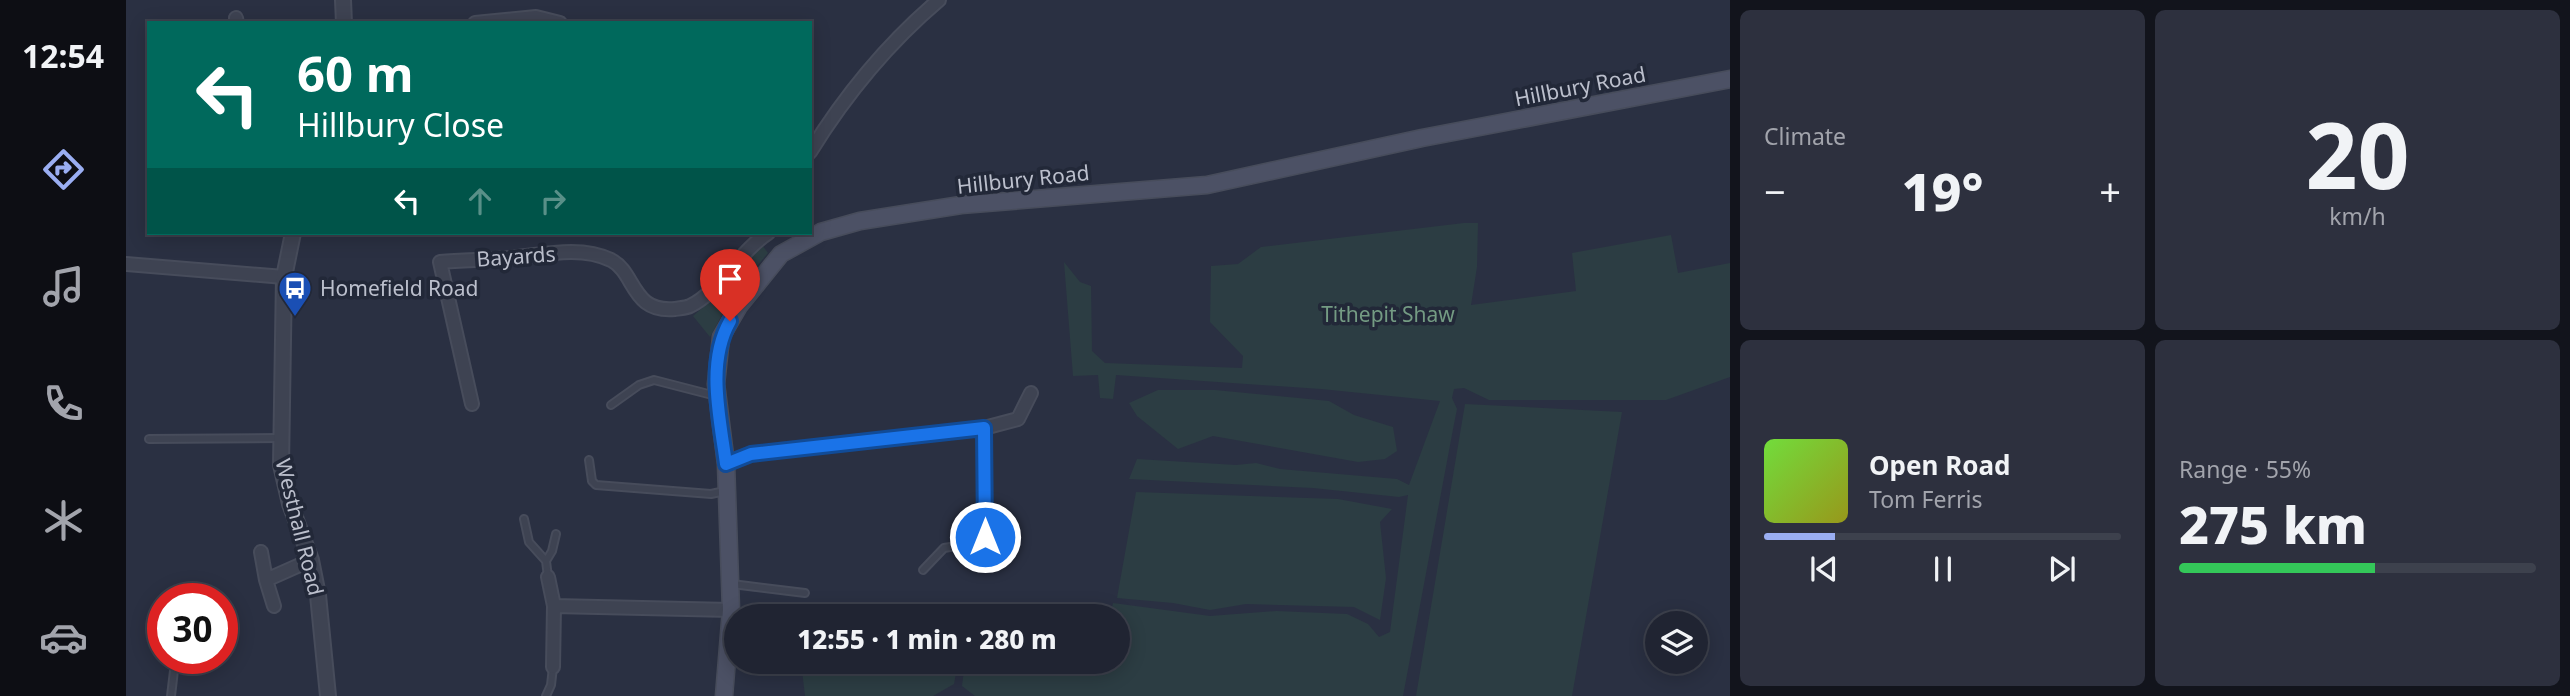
<!DOCTYPE html>
<meta charset="utf-8">
<style>
:root{--surface:#202432;--page:#2d303e;--text:#f1f3f6;--muted:#a2a4ac;--line:#3d414d;--accent:#9aaef2}
body{margin:0;font-family:"Noto Sans",sans-serif;background:var(--page);color:var(--text);height:100vh;display:flex;flex-direction:column;font-size:26px;white-space:nowrap}
*{box-sizing:border-box;margin:0}
p{font-size:23px;color:var(--muted)}
.icon{flex:none;width:38px;height:38px;fill:none;stroke:currentColor;stroke-width:2;stroke-linecap:round;stroke-linejoin:round}
.map{position:relative;flex:1;overflow:hidden}
.details{display:flex;flex-direction:column;gap:10px;padding:10px;background:#12141c;width:840px}
.details>*{flex:none}
.hud{position:absolute;left:21px;top:21px;width:665px;height:214px;border-radius:0px;box-shadow:0 4px 18px #0003,0 0 0 2px var(--line);background:#00695c;color:#fff;overflow:hidden}
.buttons{position:absolute;left:1519px;top:611px;display:grid;gap:14px}
.buttons a{display:grid;place-items:center;width:63px;height:63px;border-radius:50%;background:var(--surface);box-shadow:0 4px 18px #0003,0 0 0 2px var(--line);font-size:35px}
.speed{position:absolute;left:21px;top:583px;display:flex;gap:14px;font-size:35px;font-weight:700;text-align:center}
.speed>*{display:grid;place-content:center;width:91px;height:91px;border-radius:50%;background:var(--surface);box-shadow:0 4px 18px #0003,0 0 0 2px var(--line);line-height:1}
.speed .limit{border:10px solid #d22;background:#fff;color:#111}
.pin{position:absolute;display:grid;place-items:center;width:60px;height:60px;color:#fff;margin:-72px -30px;border-radius:50% 50% 50% 0;rotate:-45deg;box-shadow:0 0 7px #0007}
.pin .icon{rotate:45deg}
.me{position:absolute;width:77px;margin:-38px;rotate:0deg;stroke-linejoin:round;filter:drop-shadow(0 0 5px #0008)}
.turn{display:flex;align-items:center;gap:24px;height:147px;padding:0 35px;font-size:32px}
.turn .icon{width:91px;height:91px;stroke-width:2.5}
.turn b{display:block;font-size:49px;line-height:60px}
.lanes{display:flex;align-items:center;height:66px;padding:0 35px;background:#0003;justify-content:center;gap:35px;direction:ltr}
.lanes .off{opacity:.35}
.big{font-size:52px;font-weight:800;line-height:1.1}
.details .widget{flex:1;display:flex;flex-direction:column;justify-content:center;gap:10px;min-width:0;padding:0 24px;border-radius:10px;background:var(--page)}
.details .dial{align-items:center;gap:0}
.dial b{font-size:91px;line-height:1}
.song{display:flex;align-items:center;gap:21px}
.cover{width:84px;height:84px;border-radius:10px;background:linear-gradient(135deg,hsl(100 70% 55%),hsl(60 70% 35%))}
.played{height:7px;border-radius:4px;background:linear-gradient(90deg,var(--accent) 20%,var(--line) 20%)}
.keys{display:flex;justify-content:space-around;direction:ltr}
.heat{display:flex;justify-content:space-between;align-items:center;font-size:38px;direction:ltr}
.charge{height:10px;border-radius:5px;background:linear-gradient(90deg,#34c759 55%,var(--line) 0)}
.details .tiles{flex:1;display:grid;gap:10px;grid-template-columns:repeat(2,1fr)}
.trip{position:absolute;left:598px;top:604px;width:406px;height:70px;border-radius:35px;background:var(--surface);box-shadow:0 4px 18px #0003,0 0 0 2px var(--line);font-weight:800;line-height:70px;text-align:center}
main{display:flex;flex:1;min-height:0}
.tabs{display:flex;flex-direction:column;width:126px;justify-content:space-around;align-items:center;background:#0d0e14;color:var(--muted)}
.tabs .icon{width:49px;height:49px}
.tabs .on{color:var(--accent)}
.tabs b{font-size:32px;color:var(--text)}
.map>svg:first-child{display:block}
.green{fill:#2c3d43}
.lines{fill:none;stroke-linecap:round;stroke-linejoin:round}
.service-casing{stroke:#474c5b;stroke-width:10}
.minor-casing{stroke:#474c5b;stroke-width:16}
.tertiary-casing{stroke:#474c5b;stroke-width:18}
.secondary-casing{stroke:#474c5b;stroke-width:19}
.service{stroke:#3e4352;stroke-width:6}
.minor{stroke:#3e4352;stroke-width:12}
.tertiary{stroke:#3e4352;stroke-width:14}
.secondary{stroke:#4c5165;stroke-width:16}
.route-casing{stroke:#114b97;stroke-width:18}
.route{stroke:#1a73e8;stroke-width:12}
.labels{text-anchor:middle;dominant-baseline:central;stroke-width:7;stroke-linejoin:round;paint-order:stroke}
.street-label{font-size:21px;fill:#bbbfcc;stroke:#222838}
.poi-label{font-size:21px;fill:#bbbfcc;stroke:#222838;text-anchor:start}
.park-label{font-size:21px;fill:#749b83;stroke:#222838}
</style>
<main>
<nav class="tabs">
<b>12:54</b>
<svg class="icon on" aria-label="directions" viewBox="0 0 24 24"><path d="M12 3l9 9-9 9-9-9zM9 14v-3h6M13 9l2 2-2 2"/></svg>
<svg class="icon" aria-label="music" viewBox="0 0 24 24"><path d="M9 18V5l10-2v13"/><circle cx="6" cy="18" r="3"/><circle cx="16" cy="16" r="3"/></svg>
<svg class="icon" aria-label="phone" viewBox="0 0 24 24"><path d="M5 4h4l2 5-3 2q2 4 5 5l2-3 5 2v4C11 20 4 13 5 4z"/></svg>
<svg class="icon" aria-label="climate" viewBox="0 0 24 24"><path d="M12 3v18M4 7l16 10M4 17L20 7"/></svg>
<svg class="icon" aria-label="car" viewBox="0 0 24 24"><path d="M5 17H2v-5l4-1 3-4h7l3 4 3 1v5h-3M9 17h6M6 11h13"/><circle cx="7" cy="17" r="2"/><circle cx="17" cy="17" r="2"/></svg>
</nav>
<div class="map">
<svg width="1604" height="696" viewBox="0 0 1604 696">
<rect width="100%" height="100%" fill="#2a3042"/>
<!-- green -->
<path class="green" d="M 1338,223 L 1352,223 L 1351,267 L 1345,305 L 1450,291 L 1446,253 L 1545,235 L 1552,273 L 1604,263 L 1604,377 L 1540,400 L 1363,400 L 1338,388 L 1328,389 L 1326,398 L 1331,409 L 1328,424 L 1277,696 L 849,696 L 836,686 L 839,662 L 992,662 L 992,616 L 984,616 L 987,603 L 1084,616 L 1150,611 L 1221,614 L 1242,624 L 1253,637 L 1264,632 L 1282,495 L 1273,497 L 1187,488 L 1003,479 L 1011,459 L 1110,465 L 1130,463 L 1154,469 L 1271,479 L 1283,485 L 1314,401 L 1195,389 L 990,375 L 987,399 L 974,398 L 972,375 L 947,376 L 938,262 L 954,282 L 965,286 L 966,351 L 979,363 L 1116,368 L 1117,356 L 1084,322 L 1085,266 L 1112,264 L 1135,247 Z
M 636,245 L 642,253 L 606,296 L 584,337 L 567,316 L 582,303 Z
M 1032,390 L 1089,390 L 1203,401 L 1228,415 L 1267,427 L 1271,451 L 1259,459 L 1232,462 L 1087,436 L 1052,449 L 1011,416 L 1003,403 Z
M 1339,404 L 1496,412 L 1446,696 L 1290,696 Z
M 1010,492 L 1212,499 L 1266,509 L 1254,522 L 1260,578 L 1254,620 L 1228,607 L 1120,604 L 1084,610 L 1047,603 L 991,598 Z
M 675,662 L 832,662 L 828,684 L 807,696 L 679,696 Z"/>
<g class="lines">
<defs>
<path id="service" d="M 485,405 L 513,385 L 528,380 L 590,396
M 23,439 L 154,438
M 463,460 L 466,481 L 470,485 L 585,494 L 599,491
M 398,519 L 403,542 L 420,561
M 797,570 L 818,548 L 855,542
M 422,577 L 420,561 L 426,551 L 430,534
M 606,584 L 679,593
M 45,696 L 49,662
M 420,696 L 425,685 L 427,667"/>
<path id="minor" d="M 110,18 L 111,23
M 349,23 L 410,17 L 434,23
M 684,152 C 720,94 761,44 813,0
M 0,264 L 158,277
M 346,404 L 314,262 C 337,260 361,260 384,258 C 416,255 454,245 485,260 C 510,273 505,313 549,309 C 554,308 560,308 564,306 C 592,293 613,252 642,233
M 600,464 L 625,454 L 858,428 L 892,419 L 905,393
M 855,542 L 859,537 L 858,428
M 135,552 L 140,580 L 185,560
M 422,577 L 428,606 L 427,667
M 140,580 L 148,606
M 428,606 L 605,610"/>
<path id="tertiary" d="M 217,0 L 218,23
M 167,233 L 158,277 L 155,465 L 164,504 L 185,560 L 192,595 L 202,696"/>
<path id="secondary" d="M 598,696 L 605,610 L 600,464 L 590,384 L 595,337 L 613,306 L 655,254 L 695,232 L 734,221 L 835,205 L 1081,185 L 1296,138 L 1604,79"/>
</defs>
<!-- service casing -->
<use href="#service" class="service-casing"/>
<!-- minor casing -->
<use href="#minor" class="minor-casing"/>
<!-- tertiary casing -->
<use href="#tertiary" class="tertiary-casing"/>
<!-- secondary casing -->
<use href="#secondary" class="secondary-casing"/>
<!-- service -->
<use href="#service" class="service"/>
<!-- minor -->
<use href="#minor" class="minor"/>
<!-- tertiary -->
<use href="#tertiary" class="tertiary"/>
<!-- secondary -->
<use href="#secondary" class="secondary"/>
</g>
<g class="lines">
<defs>
<path id="route" d="M 604,321 C 580,363 594,418 600,464 L 625,454 L 858,428 L 859,537"/>
</defs>
<!-- route casing -->
<use href="#route" class="route-casing"/>
<!-- route -->
<use href="#route" class="route"/>
</g>
<!-- icons -->
<defs>
<symbol id="bus-pin" viewBox="-11 -11 22 30"><path d="M0 17L-7.5 6A9.5 9.5 0 1 1 7.5 6Z" fill="#1a4fb4" stroke="#222838"/><path d="M-5-6H5V4H4V6H2V4H-2V6H-4V4H-5ZM-3.5-4V0h7V-4ZM-3.5 1.2v1.5H-2V1.2ZM2 1.2v1.5H3.5V1.2Z" fill="#fff"/></symbol>
</defs>
<g fill-rule="evenodd">
<use href="#bus-pin" x="150" y="269" width="38" height="52"/>
</g>
<g class="labels">
<!-- street labels -->
<g class="street-label">
<text transform="translate(1454 86) rotate(-11)">Hillbury Road</text>
<text transform="translate(897 179) rotate(-6)">Hillbury Road</text>
<text transform="translate(390 256) rotate(-4)">Bayards</text>
<text transform="translate(174 527) rotate(76)">Westhall Road</text>
</g>
<!-- poi labels -->
<g class="poi-label">
<text x="194" y="288">Homefield Road</text>
</g>
<!-- park labels -->
<g class="park-label">
<text x="1262" y="314">Tithepit Shaw</text>
</g>
</g>
</svg>
<div class="buttons">
<a><svg class="icon" aria-label="layers" viewBox="0 0 24 24"><path d="M12 4l9 5-9 5-9-5zM3 14l9 5 9-5"/></svg></a>
</div>
<div class="speed"><div class="limit">30</div></div>
<div class="pin" style="left:604px;top:321px;background:#d93025"><svg class="icon" aria-label="arrive" viewBox="0 0 24 24"><path d="M6 21V4h12l-3 4 3 4H6"/></svg></div>
<svg class="me" style="left:859px;top:537px" viewBox="-20 -20 40 40"><circle r="17" fill="#1a73e8" stroke="#fff" stroke-width="3"/><path d="M0-11L8 9 0 5-8 9z" fill="#fff"/></svg>
<div class="trip">12:55 · 1 min · 280 m</div>
<div class="hud">
<div class="turn"><svg class="icon" aria-label="left" viewBox="0 0 24 24"><path d="M17 20v-9H6M10 6l-5 5 5 5"/></svg><div><b>60 m</b>Hillbury Close</div></div>
<div class="lanes"><svg class="icon" aria-label="left" viewBox="0 0 24 24"><path d="M17 20v-9H6M10 6l-5 5 5 5"/></svg><svg class="icon off" aria-label="ahead" viewBox="0 0 24 24"><path d="M12 20V5M6 11l6-6 6 6"/></svg><svg class="icon off" aria-label="right" viewBox="0 0 24 24"><path d="M7 20v-9h11M14 6l5 5-5 5"/></svg></div>
</div>
</div>
<section class="details">
<div class="tiles">
<div class="widget"><p>Climate</p>
<div class="heat"><a>−</a><b class="big">19°</b><a>+</a></div>
</div>
<div class="widget dial"><b>20</b><p>km/h</p></div>
<div class="widget">
<div class="song"><i class="cover"></i><div><b>Open Road</b><p>Tom Ferris</p></div></div>
<div class="played"></div>
<div class="keys"><svg class="icon" aria-label="previous" viewBox="0 0 24 24"><path d="M18 5L8 12l10 7zM5 5v14"/></svg><svg class="icon" aria-label="pause" viewBox="0 0 24 24"><path d="M8 5v14M16 5v14"/></svg><svg class="icon" aria-label="next" viewBox="0 0 24 24"><path d="M6 5l10 7-10 7zM19 5v14"/></svg></div>
</div>
<div class="widget"><p>Range · 55%</p><b class="big">275 km</b><div class="charge"></div></div>
</div>
</section>
</main>
